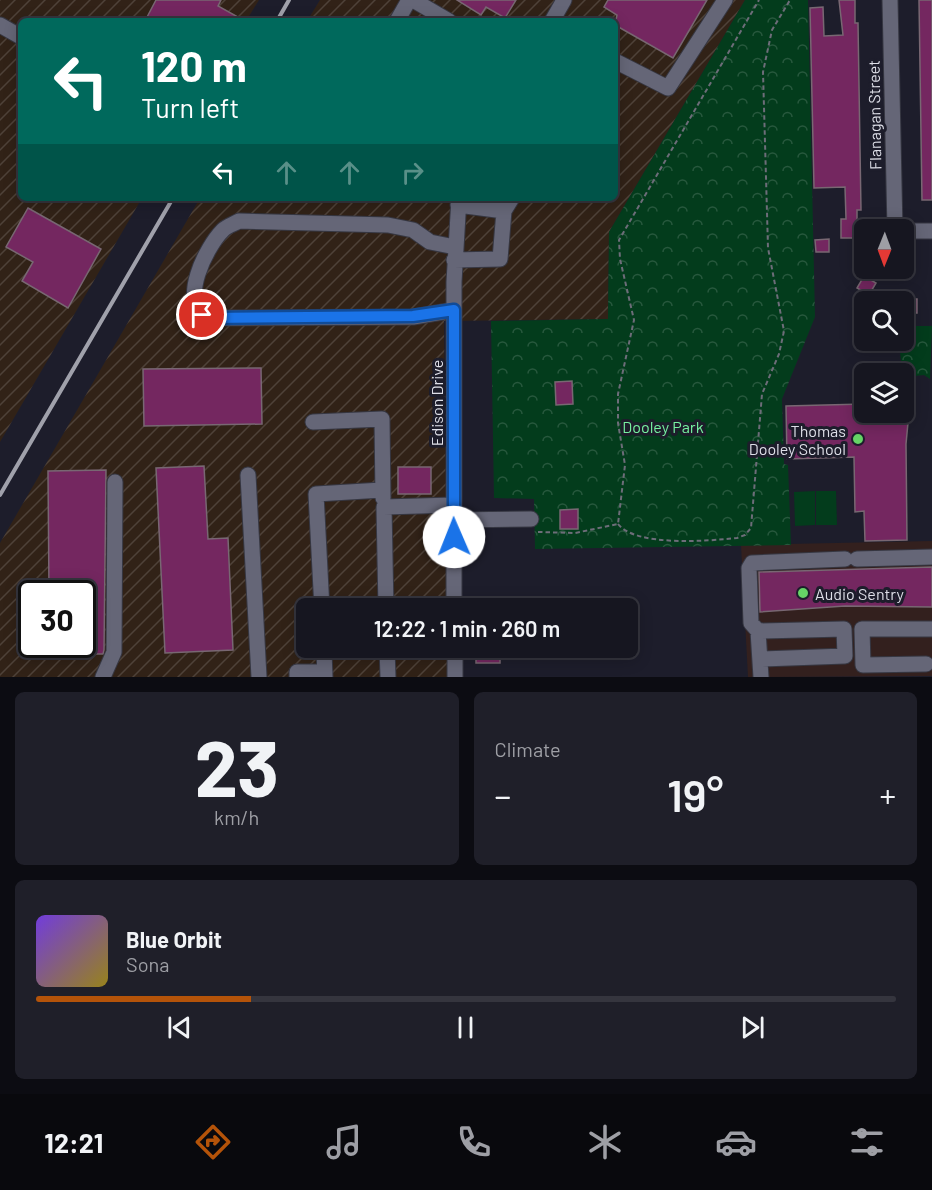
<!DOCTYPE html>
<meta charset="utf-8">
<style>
:root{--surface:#161620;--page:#1f1f29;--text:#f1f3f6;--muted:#9e9fa5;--line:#35353e;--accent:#b45309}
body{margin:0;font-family:Barlow,sans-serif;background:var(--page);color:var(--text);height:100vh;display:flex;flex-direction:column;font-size:22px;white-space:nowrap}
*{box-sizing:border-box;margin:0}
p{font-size:20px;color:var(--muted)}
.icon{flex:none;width:33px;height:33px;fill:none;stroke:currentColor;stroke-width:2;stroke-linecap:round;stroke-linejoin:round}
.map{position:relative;height:677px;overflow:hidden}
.drawer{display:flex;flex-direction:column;gap:15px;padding:15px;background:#0c0c12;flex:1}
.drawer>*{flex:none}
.top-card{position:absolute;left:18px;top:18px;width:600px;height:183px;border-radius:9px;box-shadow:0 3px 15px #0003,0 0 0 2px var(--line);background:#00695c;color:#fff;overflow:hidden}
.needle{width:39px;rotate:181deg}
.fabs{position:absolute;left:854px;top:219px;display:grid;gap:12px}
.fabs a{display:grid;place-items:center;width:60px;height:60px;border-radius:9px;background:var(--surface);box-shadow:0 3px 15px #0003,0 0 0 2px var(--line);font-size:30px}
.speed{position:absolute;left:18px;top:580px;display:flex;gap:12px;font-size:30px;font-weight:700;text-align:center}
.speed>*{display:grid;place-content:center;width:78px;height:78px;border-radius:50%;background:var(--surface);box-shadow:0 3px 15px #0003,0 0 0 2px var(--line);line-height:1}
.speed .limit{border:3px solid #111;border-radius:9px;background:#fff;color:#111}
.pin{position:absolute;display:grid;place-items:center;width:51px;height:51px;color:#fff;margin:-26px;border:3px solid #fff;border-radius:50%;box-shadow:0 2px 6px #0007}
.me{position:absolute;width:66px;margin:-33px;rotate:359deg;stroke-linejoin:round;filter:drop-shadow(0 0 4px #0008)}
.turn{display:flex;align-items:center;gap:21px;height:126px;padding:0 24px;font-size:27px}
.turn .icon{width:78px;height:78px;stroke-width:2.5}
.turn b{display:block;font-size:42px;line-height:51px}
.lanes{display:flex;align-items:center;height:57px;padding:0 24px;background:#0003;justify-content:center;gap:30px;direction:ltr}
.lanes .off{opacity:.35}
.big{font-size:45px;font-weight:600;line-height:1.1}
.drawer .card{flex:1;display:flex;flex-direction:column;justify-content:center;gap:9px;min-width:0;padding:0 21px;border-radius:9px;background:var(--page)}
.drawer .dial{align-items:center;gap:0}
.dial b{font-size:78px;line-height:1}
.song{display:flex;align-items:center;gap:18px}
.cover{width:72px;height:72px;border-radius:9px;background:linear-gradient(135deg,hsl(260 70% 55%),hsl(50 70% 35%))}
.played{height:6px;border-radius:3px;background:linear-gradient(90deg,var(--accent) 25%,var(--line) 25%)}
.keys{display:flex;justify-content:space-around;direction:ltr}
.heat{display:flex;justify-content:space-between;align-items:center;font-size:33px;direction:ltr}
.drawer .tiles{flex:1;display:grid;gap:15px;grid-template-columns:1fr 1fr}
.card:last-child{grid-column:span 2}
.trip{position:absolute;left:296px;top:598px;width:342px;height:60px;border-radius:9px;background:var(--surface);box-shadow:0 3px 15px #0003,0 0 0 2px var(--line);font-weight:600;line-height:60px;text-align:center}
.dock{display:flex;height:96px;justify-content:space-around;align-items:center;background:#09090d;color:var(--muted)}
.dock .icon{width:42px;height:42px}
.dock .current{color:var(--accent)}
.dock b{font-size:27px;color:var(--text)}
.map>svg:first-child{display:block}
.commercial{fill:#33201e}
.industrial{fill:url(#industrial-furrows);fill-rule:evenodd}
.grass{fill:#033c1c}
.park{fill:url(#park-crowns)}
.building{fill:#742760;stroke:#786772;stroke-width:1.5}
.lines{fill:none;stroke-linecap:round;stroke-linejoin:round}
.minor-casing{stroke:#363742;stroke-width:17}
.path{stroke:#6d6d79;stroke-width:2;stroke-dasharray:4.5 3;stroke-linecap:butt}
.minor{stroke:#656677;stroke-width:15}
.rail{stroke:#a0a1ab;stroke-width:4}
.route-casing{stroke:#114b97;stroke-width:15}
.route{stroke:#1a73e8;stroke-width:10}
.poi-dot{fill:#66d466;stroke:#1d1d2b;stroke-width:2}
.labels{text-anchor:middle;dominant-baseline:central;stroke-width:6;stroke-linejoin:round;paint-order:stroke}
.street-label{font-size:16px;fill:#dedfe8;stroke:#1d1d2b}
.park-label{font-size:16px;fill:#77f1a1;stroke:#1d1d2b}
.poi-label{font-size:16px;fill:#dedfe8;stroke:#1d1d2b;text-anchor:end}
</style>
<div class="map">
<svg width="932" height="677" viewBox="0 0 932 677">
<defs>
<pattern id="industrial-furrows" width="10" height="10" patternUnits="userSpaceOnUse" patternTransform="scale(1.5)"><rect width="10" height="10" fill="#312217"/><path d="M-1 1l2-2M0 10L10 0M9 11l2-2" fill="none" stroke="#4e4239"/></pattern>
<pattern id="park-crowns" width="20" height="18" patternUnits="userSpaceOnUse" patternTransform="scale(1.5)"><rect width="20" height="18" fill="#033c1c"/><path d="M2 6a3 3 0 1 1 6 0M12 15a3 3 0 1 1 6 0" fill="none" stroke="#27583d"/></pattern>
</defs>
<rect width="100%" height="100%" fill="#1d1d2b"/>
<!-- commercial -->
<path class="commercial" d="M 932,541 L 932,676 L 748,677 L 741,545 Z"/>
<!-- industrial -->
<path class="industrial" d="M 0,0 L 259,0 L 246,21 L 21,21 L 21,198 L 142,198 L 0,442 Z
M 320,0 L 745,0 L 609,232 L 608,319 L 444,321 L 447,609 L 306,609 L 306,648 L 447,648 L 447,677 L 0,677 L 0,543 L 200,198 L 615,198 L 615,21 L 307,21 ZM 32,594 L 82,594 L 82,645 L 32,645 Z"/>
<!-- grass -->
<path class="grass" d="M 815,491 L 815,525 L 795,526 L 794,492 Z
M 816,491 L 836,491 L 837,525 L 816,525 Z"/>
<!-- park -->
<path class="park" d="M 745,0 L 808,0 L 815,317 L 782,399 L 784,464 L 788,465 L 791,545 L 535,549 L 534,499 L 494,498 L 491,321 L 608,319 L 609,232 Z
M 916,326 L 932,326 L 930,379 L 924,375 L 915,376 L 901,362 L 900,351 L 906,347 L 906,340 Z"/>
<!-- building -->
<path class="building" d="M 156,0 L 221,0 L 218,6 L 245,21 L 145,21 Z
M 457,0 L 516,0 L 505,18 L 486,7 L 481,15 Z
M 608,0 L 707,0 L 673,58 L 615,25 L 617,15 L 604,7 Z
M 839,0 L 855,0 L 855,23 L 858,23 L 861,210 L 857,210 L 857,238 L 841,238 L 841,219 L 846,219 L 845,187 L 814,188 L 810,8 L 823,7 L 824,36 L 843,35 Z
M 919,0 L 932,0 L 932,200 L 922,200 Z
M 28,208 L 101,249 L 68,308 L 22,281 L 33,262 L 6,247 Z
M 829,239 L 829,252 L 816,252 L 815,240 Z
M 864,276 L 876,283 L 869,295 L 857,288 Z
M 903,299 L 917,299 L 917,313 L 903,313 Z
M 261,368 L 262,424 L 144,426 L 143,369 Z
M 572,381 L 573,404 L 556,405 L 555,382 Z
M 864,404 L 864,412 L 909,412 L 906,444 L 907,540 L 865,541 L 864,511 L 855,512 L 854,457 L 787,459 L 786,406 Z
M 204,466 L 208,539 L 228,538 L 233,650 L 165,653 L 156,468 Z
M 398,467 L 431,467 L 431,494 L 398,494 Z
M 106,470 L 104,650 L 103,654 L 82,654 L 82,594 L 49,594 L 48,471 Z
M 578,509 L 578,529 L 560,529 L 560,510 Z
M 932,567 L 932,607 L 845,606 L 760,612 L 759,572 Z
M 476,648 L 500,648 L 500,663 L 476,663 Z"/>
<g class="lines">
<defs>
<path id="minor" d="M 413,0 L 449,21
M 890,0 L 895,230
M 397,21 L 409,0
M 552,21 L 564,0
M 0,25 L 21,37
M 615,61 L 668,88 L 725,0
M 458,205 L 504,211 L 512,198
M 903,231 L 932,231
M 454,260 L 500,259 L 504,211
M 454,310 L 413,317 L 207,318 C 178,302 206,247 223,230 C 227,226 234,224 239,221 L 388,225 L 413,230 L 430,242 L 455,247
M 313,422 L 382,419 L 383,498
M 248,475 L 259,677
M 453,520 L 531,519
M 857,559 L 932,557
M 322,609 L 316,494 L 382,490
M 386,609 L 384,507 L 453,505
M 454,609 L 454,282 L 459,198
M 758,631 L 751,623 L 749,568 L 752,563 L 845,559
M 387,648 L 388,677
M 455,648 L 455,677
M 760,659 L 845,656 L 844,629 L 758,631 L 761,677
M 926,664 L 863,665 L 862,629 L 932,629
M 103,677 L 114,652 L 115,482
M 297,677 L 297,672 L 325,672
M 325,677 L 324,651 L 387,649"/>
</defs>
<!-- minor casing -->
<use href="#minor" class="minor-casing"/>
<!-- path -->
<path class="path" d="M 618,524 C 636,547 708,541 737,538 L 745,535 L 751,528 L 762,394 L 779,354 L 784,331 L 768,248 L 763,72 L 772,30 L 790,0
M 538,532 L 575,533 L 618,524 L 625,465 L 618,423 L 618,394 L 634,320 L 620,259 L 619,240 L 759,0"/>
<!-- minor -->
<use href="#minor" class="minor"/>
<!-- rail -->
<path class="rail" d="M 277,21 L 289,0
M 0,495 L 173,198"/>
</g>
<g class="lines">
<defs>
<path id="route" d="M 202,315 L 207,318 L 413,316 L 454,310 L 454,537"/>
</defs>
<!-- route casing -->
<use href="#route" class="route-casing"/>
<!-- route -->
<use href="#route" class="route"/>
</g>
<!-- markers -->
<g class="poi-dot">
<circle cx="858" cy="439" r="6"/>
<circle cx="803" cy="593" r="6"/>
</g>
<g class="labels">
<!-- street labels -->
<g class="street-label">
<text transform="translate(874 115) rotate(-91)">Flanagan Street</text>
<text transform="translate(436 403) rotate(-90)">Edison Drive</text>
</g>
<!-- park labels -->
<g class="park-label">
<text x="663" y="426">Dooley Park</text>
</g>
<!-- poi labels -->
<g class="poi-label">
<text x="846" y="430">Thomas<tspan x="846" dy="18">Dooley School</tspan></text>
<text x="815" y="593" text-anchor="start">Audio Sentry</text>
</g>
</g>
</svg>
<div class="fabs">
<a><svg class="needle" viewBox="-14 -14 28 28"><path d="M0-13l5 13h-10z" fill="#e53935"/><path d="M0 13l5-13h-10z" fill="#9e9fa5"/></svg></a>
<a><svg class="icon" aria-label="search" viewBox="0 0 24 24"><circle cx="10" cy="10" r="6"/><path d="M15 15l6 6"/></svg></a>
<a><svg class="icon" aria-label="layers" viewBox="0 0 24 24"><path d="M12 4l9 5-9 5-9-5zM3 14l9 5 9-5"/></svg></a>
</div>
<div class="speed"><div class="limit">30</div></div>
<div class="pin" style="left:202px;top:315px;background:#d93025"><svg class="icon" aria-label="arrive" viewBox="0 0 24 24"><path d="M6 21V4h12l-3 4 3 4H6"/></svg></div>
<svg class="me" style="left:454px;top:537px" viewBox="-20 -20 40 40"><circle r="19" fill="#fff"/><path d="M0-13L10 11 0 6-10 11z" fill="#1a73e8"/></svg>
<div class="trip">12:22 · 1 min · 260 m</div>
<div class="top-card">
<div class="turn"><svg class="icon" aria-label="left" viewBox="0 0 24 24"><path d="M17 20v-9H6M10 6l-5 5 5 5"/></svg><div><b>120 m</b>Turn left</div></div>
<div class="lanes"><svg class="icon" aria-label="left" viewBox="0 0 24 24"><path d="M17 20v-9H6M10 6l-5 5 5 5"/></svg><svg class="icon off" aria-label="ahead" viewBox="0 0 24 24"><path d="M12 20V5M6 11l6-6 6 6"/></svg><svg class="icon off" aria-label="ahead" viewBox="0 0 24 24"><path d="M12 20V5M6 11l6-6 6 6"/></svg><svg class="icon off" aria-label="right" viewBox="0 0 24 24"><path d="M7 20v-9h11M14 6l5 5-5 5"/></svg></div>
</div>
</div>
<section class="drawer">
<div class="tiles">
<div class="card dial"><b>23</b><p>km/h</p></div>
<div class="card"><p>Climate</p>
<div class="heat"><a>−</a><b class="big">19°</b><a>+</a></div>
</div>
<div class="card">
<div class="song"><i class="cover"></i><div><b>Blue Orbit</b><p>Sona</p></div></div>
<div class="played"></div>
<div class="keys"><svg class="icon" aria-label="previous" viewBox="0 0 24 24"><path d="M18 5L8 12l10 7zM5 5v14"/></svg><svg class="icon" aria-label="pause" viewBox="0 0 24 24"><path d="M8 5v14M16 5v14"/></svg><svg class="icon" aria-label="next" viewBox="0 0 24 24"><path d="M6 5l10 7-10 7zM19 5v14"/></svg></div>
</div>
</div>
</section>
<nav class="dock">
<b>12:21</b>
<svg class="icon current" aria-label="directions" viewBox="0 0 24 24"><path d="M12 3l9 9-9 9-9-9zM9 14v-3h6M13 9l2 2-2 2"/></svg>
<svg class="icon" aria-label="music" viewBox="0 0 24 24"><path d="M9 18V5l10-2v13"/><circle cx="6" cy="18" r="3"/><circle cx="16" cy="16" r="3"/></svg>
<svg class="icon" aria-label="phone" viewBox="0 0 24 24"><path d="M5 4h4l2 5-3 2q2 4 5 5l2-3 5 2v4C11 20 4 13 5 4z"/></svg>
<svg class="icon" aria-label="climate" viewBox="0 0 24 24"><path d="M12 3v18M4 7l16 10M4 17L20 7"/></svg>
<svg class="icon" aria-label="car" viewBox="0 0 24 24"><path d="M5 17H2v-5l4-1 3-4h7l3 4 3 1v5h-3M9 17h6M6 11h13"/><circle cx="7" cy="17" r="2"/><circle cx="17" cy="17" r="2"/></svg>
<svg class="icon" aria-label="filters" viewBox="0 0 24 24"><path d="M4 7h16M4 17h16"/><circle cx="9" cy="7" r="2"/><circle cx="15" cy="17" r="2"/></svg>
</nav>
